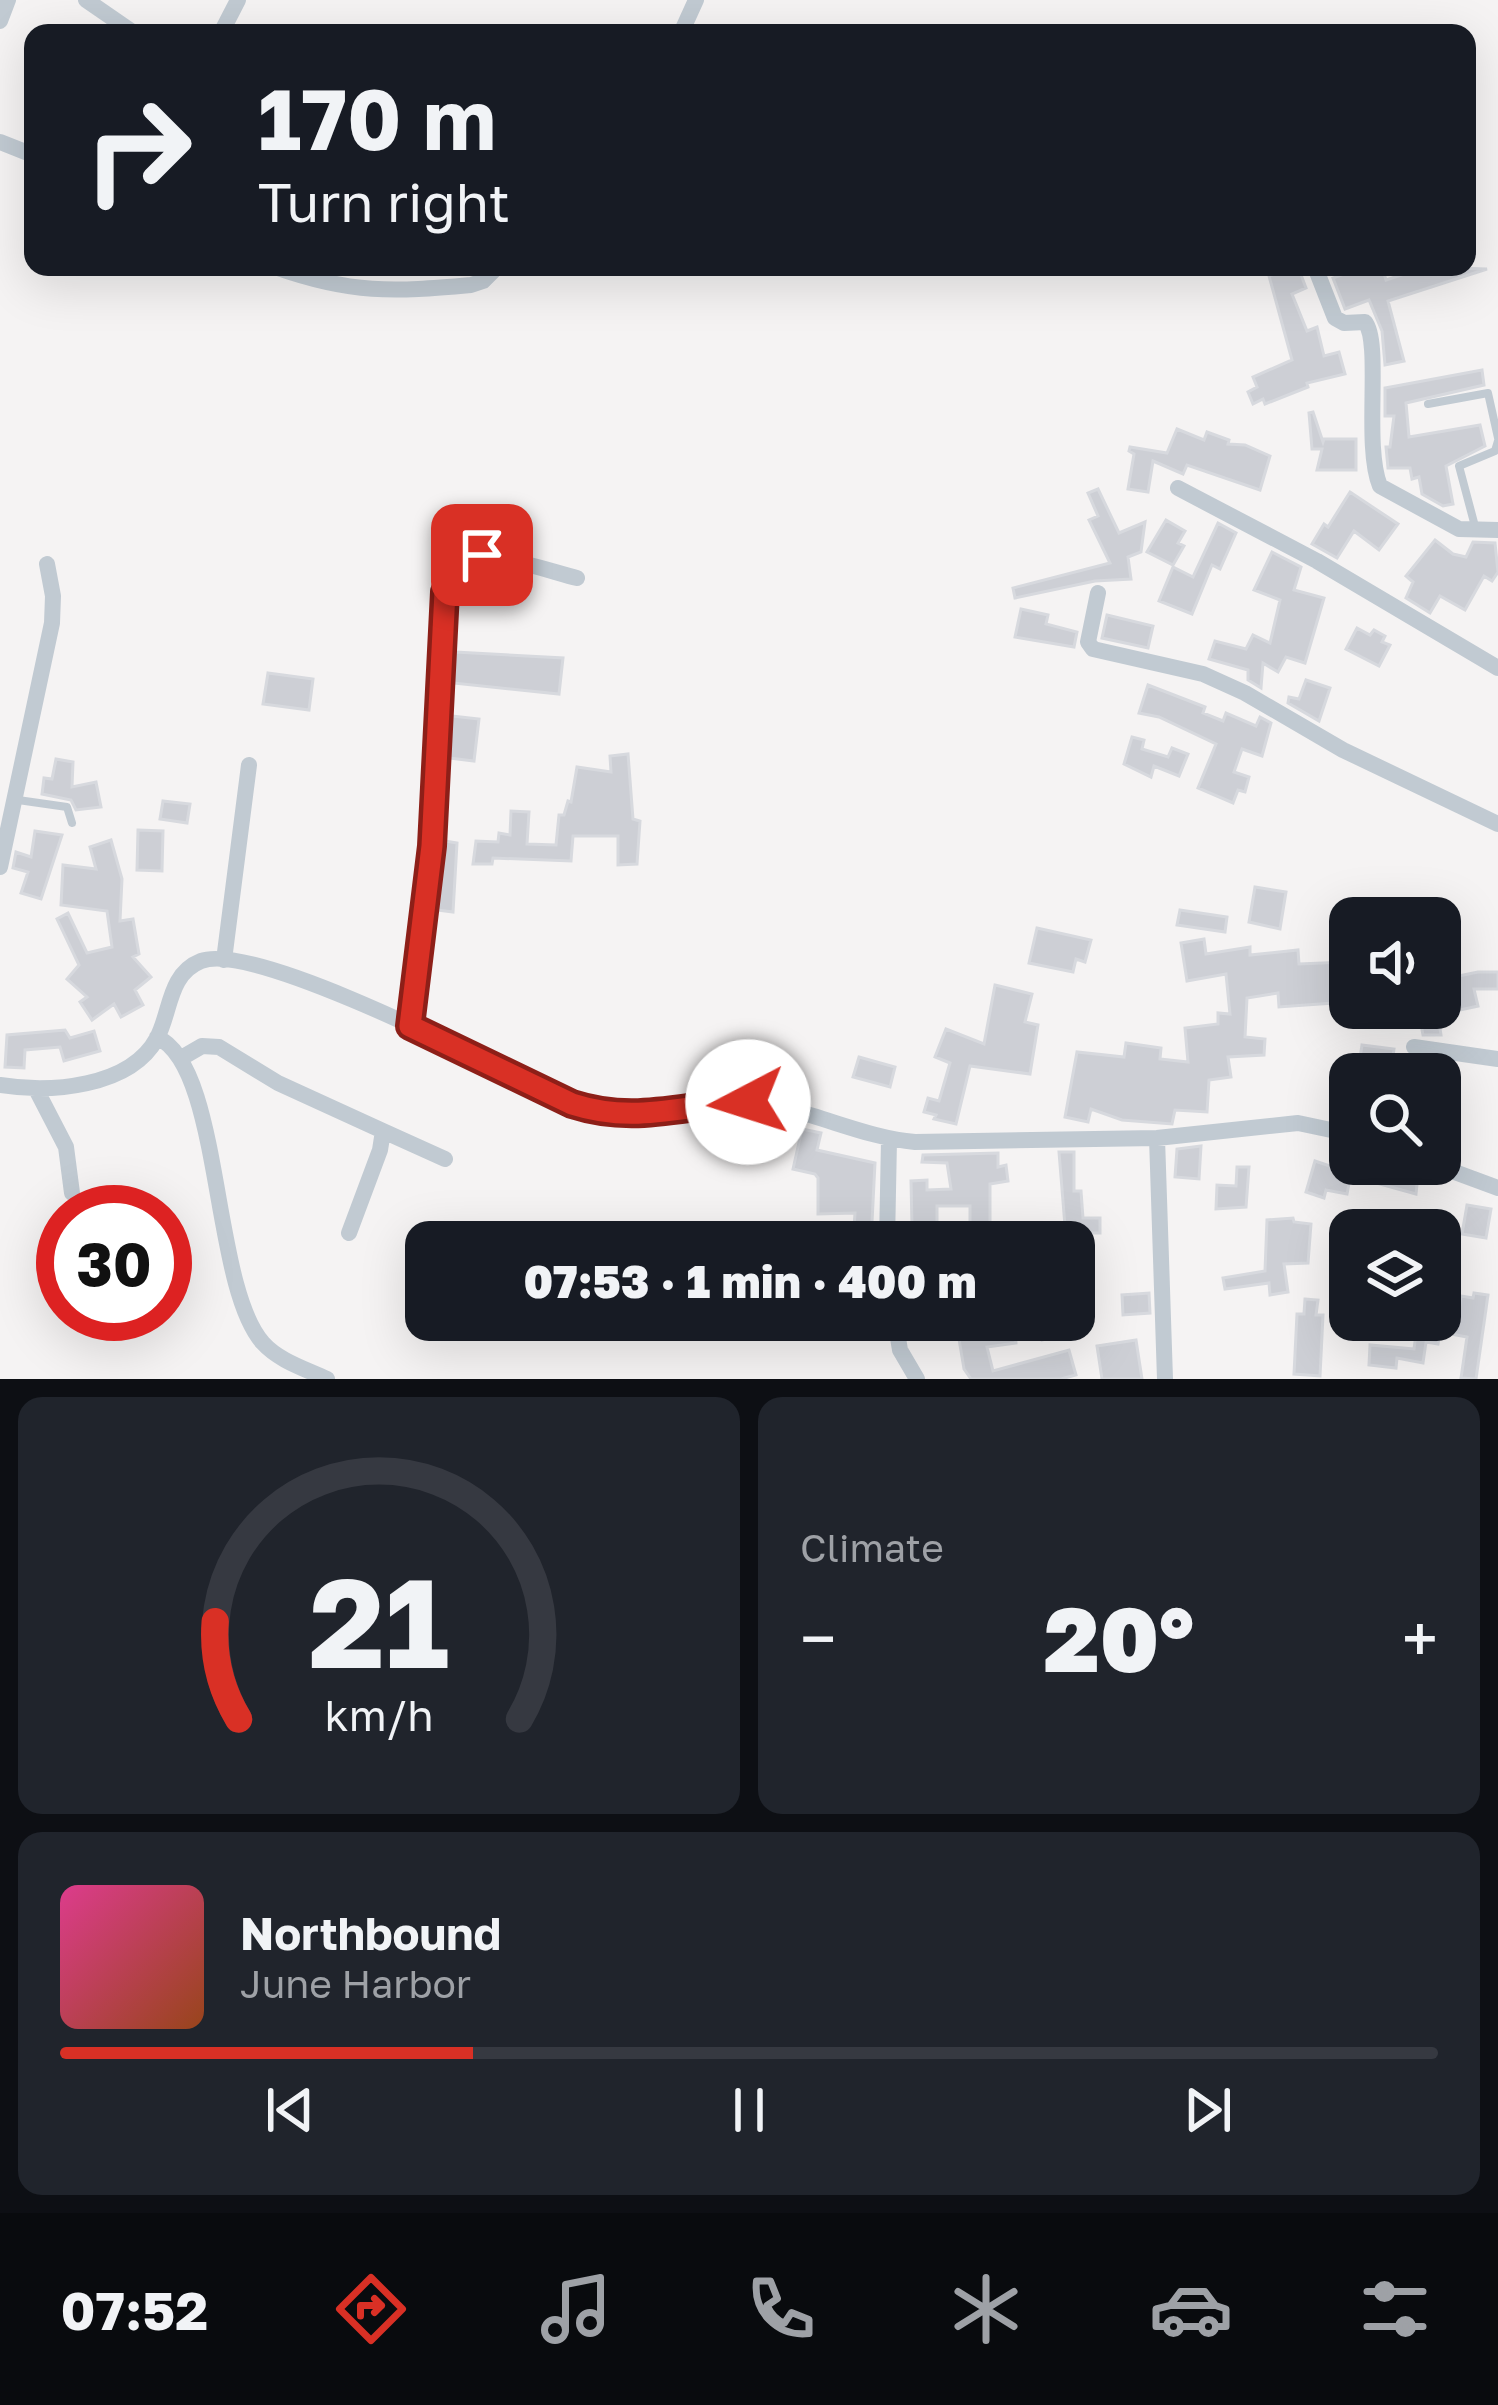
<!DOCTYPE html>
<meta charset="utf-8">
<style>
:root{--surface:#171b24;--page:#20242c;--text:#f1f3f6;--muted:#9ea1a6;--line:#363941;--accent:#d93025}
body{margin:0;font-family:"Golos Text",sans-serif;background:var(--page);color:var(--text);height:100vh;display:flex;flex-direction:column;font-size:45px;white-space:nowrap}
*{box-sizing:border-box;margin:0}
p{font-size:39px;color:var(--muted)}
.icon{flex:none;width:66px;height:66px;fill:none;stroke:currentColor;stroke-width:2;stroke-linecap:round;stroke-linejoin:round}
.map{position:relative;height:1379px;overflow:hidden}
.sheet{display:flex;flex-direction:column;gap:18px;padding:18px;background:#0d0f14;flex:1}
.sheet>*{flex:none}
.hud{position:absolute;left:24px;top:24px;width:1452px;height:252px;border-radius:24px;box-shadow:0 12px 48px #0002;background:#171b24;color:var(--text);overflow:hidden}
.buttons{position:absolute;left:1329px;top:897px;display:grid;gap:24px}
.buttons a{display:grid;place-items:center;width:132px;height:132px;border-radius:24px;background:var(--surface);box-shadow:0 12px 48px #0002;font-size:60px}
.speed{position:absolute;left:36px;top:1185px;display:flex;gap:24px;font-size:60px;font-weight:700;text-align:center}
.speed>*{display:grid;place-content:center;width:156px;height:156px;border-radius:50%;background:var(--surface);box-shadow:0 12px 48px #0002;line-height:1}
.speed .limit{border:18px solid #d22;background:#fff;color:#111}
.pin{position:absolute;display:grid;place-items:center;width:102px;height:102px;color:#fff;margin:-51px;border-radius:24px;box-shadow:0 6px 18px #0006}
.me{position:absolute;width:132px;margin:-66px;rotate:265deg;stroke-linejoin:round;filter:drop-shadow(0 0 9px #0008)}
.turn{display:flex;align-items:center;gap:42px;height:252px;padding:0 36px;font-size:54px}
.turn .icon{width:156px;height:156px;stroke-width:2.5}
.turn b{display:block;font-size:84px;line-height:102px}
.big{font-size:90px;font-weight:800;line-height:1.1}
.sheet .tile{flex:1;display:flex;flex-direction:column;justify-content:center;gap:18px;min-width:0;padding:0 42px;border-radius:24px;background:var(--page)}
.sheet .dial{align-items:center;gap:0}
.dial svg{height:312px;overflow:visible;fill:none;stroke:var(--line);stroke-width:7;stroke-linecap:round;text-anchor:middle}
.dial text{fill:var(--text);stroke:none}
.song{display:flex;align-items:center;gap:36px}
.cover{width:144px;height:144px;border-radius:18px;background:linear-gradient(135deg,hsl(330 70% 55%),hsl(20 70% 35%))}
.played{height:12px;border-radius:6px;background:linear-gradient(90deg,var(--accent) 30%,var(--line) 30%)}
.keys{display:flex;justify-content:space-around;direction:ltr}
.heat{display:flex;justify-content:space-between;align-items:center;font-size:66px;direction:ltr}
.sheet .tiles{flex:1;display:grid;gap:18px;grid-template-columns:1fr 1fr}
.tile:last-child{grid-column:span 2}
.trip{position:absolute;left:405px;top:1221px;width:690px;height:120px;border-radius:24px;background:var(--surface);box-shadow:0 12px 48px #0002;font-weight:800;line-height:120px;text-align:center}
.dock{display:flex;height:192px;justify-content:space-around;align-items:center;background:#090b0e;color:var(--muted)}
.dock .icon{width:84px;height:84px}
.dock .current{color:var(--accent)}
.dock b{font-size:54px;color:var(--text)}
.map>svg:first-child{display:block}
.building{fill:#cdcfd5;stroke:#d7d9de;stroke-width:3}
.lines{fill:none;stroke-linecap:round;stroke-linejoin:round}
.lane{stroke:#c1cad2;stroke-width:8}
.street{stroke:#c1cad2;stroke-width:16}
.route-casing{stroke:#8d1f18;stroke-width:30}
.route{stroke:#d93025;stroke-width:21}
</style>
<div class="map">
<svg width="1498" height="1379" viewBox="0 0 1498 1379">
<rect width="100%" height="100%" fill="#f5f3f3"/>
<!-- building -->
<path class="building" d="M 1292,267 L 1298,267 L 1306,288 L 1292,294 L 1307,331 L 1317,327 L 1324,356 L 1339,352 L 1345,374 L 1307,383 L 1308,387 L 1265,404 L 1263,399 L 1253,404 L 1248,392 L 1257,387 L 1253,377 L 1292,360 L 1269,276 Z
M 1362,267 L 1382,267 L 1386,280 L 1425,267 L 1487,269 L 1388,301 L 1404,361 L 1385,365 L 1382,331 L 1369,300 L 1345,309 L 1333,278 Z
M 1482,370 L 1484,385 L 1406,403 L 1409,437 L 1480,425 L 1485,446 L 1446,466 L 1453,504 L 1443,506 L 1422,494 L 1419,477 L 1412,479 L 1410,468 L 1388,468 L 1386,447 L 1390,447 L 1394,416 L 1385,416 L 1385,388 Z
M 1313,412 L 1323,442 L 1324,439 L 1356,439 L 1356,470 L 1317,470 L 1322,449 L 1312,449 L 1309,413 Z
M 1177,429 L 1204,440 L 1207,432 L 1229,440 L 1228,444 L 1245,445 L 1270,456 L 1260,490 L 1187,465 L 1183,474 L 1153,461 L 1148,492 L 1128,489 L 1134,454 L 1129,451 L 1130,447 L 1167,453 Z
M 1098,489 L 1119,533 L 1145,522 L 1141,552 L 1128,557 L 1131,579 L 1095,581 L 1015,598 L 1013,588 L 1110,563 L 1089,520 L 1098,516 L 1088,493 Z
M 1350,492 L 1398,524 L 1379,550 L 1354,531 L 1337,558 L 1312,544 L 1324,524 L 1328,527 Z
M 1166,520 L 1185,531 L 1178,543 L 1184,546 L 1173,565 L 1147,552 Z
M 1218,523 L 1236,533 L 1220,569 L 1212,565 L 1192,614 L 1159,601 L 1173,567 L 1193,577 Z
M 1435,540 L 1453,554 L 1466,557 L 1473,542 L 1495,543 L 1498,572 L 1492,581 L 1484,576 L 1465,610 L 1440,596 L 1430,613 L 1406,598 L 1413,582 L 1406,576 Z
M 1272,552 L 1301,567 L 1294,590 L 1324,598 L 1305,663 L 1286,657 L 1278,672 L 1263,663 L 1261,688 L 1248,680 L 1248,670 L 1209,659 L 1215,641 L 1246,649 L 1253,635 L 1270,643 L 1280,600 L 1254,590 Z
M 1021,609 L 1048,615 L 1046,624 L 1077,632 L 1074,647 L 1015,637 Z
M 1107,615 L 1153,626 L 1148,648 L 1102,638 Z
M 1357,628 L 1370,635 L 1374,630 L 1385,636 L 1382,642 L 1390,645 L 1379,666 L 1346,649 Z
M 455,652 L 563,658 L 559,694 L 453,683 Z
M 268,673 L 313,679 L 309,710 L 263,704 Z
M 1306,680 L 1330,688 L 1319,721 L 1288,703 L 1289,697 L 1299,699 Z
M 1148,685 L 1205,707 L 1203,713 L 1223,721 L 1226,713 L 1256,726 L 1260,717 L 1271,723 L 1262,756 L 1242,749 L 1234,772 L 1249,777 L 1245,792 L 1238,790 L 1233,803 L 1198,788 L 1216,744 L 1159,717 L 1139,713 Z
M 452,716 L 479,719 L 474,761 L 449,758 Z
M 1132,737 L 1144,740 L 1142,749 L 1168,757 L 1172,748 L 1188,754 L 1179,776 L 1154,766 L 1151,777 L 1124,764 Z
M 628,754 L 633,819 L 640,821 L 637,864 L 618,865 L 618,836 L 573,836 L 571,861 L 493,858 L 492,864 L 473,864 L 476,841 L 498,842 L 499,833 L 510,835 L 511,811 L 529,812 L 527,844 L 556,845 L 559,815 L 564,815 L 568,801 L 571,802 L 577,767 L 611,772 L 610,756 Z
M 56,759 L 73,762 L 72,787 L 96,782 L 101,807 L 76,810 L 71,800 L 42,794 L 44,778 L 52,779 Z
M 163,801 L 190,804 L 187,823 L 160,819 Z
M 138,830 L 163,831 L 162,871 L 137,870 Z
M 35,831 L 62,835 L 41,899 L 21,893 L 28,872 L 13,868 L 16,852 L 31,857 Z
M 111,840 L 122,879 L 120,921 L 133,919 L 139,954 L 133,957 L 151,977 L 135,990 L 143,1005 L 121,1017 L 114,1004 L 92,1020 L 80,1002 L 87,997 L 67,979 L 79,965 L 57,919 L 68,913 L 87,953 L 112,947 L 107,911 L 61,905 L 63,865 L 96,869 L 90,847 Z
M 445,841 L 457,843 L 453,912 L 437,910 Z
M 1255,887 L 1286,892 L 1280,929 L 1249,922 Z
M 1180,910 L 1227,917 L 1225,932 L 1177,925 Z
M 1037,928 L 1091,940 L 1085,962 L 1076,959 L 1073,972 L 1029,963 Z
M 1204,939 L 1206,954 L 1250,947 L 1250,955 L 1298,950 L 1299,964 L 1345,962 L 1347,1002 L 1279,1007 L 1278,993 L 1247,998 L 1245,1037 L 1265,1039 L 1264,1055 L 1228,1057 L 1231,1077 L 1209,1080 L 1207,1112 L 1175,1110 L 1172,1124 L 1122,1120 L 1091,1109 L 1088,1122 L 1065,1117 L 1077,1052 L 1124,1057 L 1126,1043 L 1161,1048 L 1160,1059 L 1188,1062 L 1185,1028 L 1218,1024 L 1218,1013 L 1230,1014 L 1226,974 L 1187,981 L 1181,943 Z
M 1478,972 L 1498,972 L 1498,989 L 1474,989 L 1478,1006 L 1451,1012 L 1444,979 Z
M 995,985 L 1032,994 L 1025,1022 L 1038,1025 L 1030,1074 L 970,1066 L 956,1124 L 934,1119 L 936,1115 L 924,1112 L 928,1098 L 939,1101 L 950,1063 L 935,1057 L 946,1029 L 984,1044 Z
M 1418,1008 L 1437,1008 L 1441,1035 L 1423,1035 Z
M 65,1030 L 70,1038 L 94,1031 L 100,1051 L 64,1061 L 60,1047 L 25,1050 L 24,1068 L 5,1067 L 7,1035 Z
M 1362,1045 L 1394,1049 L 1392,1063 L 1374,1060 L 1372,1073 L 1358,1071 Z
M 859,1057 L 895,1067 L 890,1087 L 853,1077 Z
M 802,1129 L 821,1133 L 817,1150 L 875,1163 L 871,1242 L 853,1242 L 855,1213 L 818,1214 L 818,1178 L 815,1174 L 793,1169 Z
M 1201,1146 L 1199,1179 L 1175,1177 L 1177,1149 Z
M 1059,1152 L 1074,1152 L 1074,1191 L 1081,1191 L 1083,1218 L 1100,1218 L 1100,1233 L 1085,1233 L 1088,1272 L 1074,1273 L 1074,1242 L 1033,1242 L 1033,1226 L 1065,1226 Z
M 998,1153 L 998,1167 L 1006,1165 L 1008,1181 L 990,1184 L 990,1242 L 978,1242 L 977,1231 L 970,1231 L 970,1206 L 937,1206 L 937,1226 L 912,1226 L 911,1181 L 927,1180 L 927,1190 L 951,1189 L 947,1163 L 922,1162 L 923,1155 Z
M 1315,1161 L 1351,1173 L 1347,1194 L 1326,1190 L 1324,1198 L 1306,1192 Z
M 1368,1164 L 1418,1175 L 1416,1194 L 1362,1179 Z
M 1237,1167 L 1249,1167 L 1246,1207 L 1216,1209 L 1217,1185 L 1236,1186 Z
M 1467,1205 L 1491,1209 L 1486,1238 L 1462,1234 Z
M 1293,1218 L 1294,1222 L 1311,1224 L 1308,1263 L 1284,1264 L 1288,1292 L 1270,1295 L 1269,1283 L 1225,1289 L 1223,1278 L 1265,1271 L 1267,1220 Z
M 1074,1287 L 1079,1287 L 1088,1330 L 1042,1340 L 1038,1320 L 1074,1320 Z
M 1149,1293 L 1150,1313 L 1123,1315 L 1122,1295 Z
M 1474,1293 L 1488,1295 L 1476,1379 L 1461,1378 L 1467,1337 L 1440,1332 L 1438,1344 L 1426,1342 L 1423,1363 L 1397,1358 L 1396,1368 L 1369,1365 L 1370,1345 L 1414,1349 L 1418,1320 L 1440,1320 L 1440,1308 L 1459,1310 L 1461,1296 L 1473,1298 Z
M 1305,1299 L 1318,1300 L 1316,1315 L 1323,1315 L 1320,1376 L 1294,1374 L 1297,1314 L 1304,1314 Z
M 1014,1322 L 1016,1343 L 987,1347 L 993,1371 L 1069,1350 L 1076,1375 L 1061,1379 L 971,1379 L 964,1369 L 958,1333 Z
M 1136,1340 L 1142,1379 L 1102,1379 L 1097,1346 Z"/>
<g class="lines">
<!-- lane -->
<path class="lane" d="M 1428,404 L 1488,393 L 1498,438
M 1476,530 L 1459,466 L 1495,451 L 1498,441
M 18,800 L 67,807 L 72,823"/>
<!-- street -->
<path class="street" d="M 86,0 L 134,33
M 0,21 L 8,0
M 221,33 L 238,0
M 681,33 L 696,0
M 0,142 L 33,155
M 275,267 C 351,294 393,292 471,285 L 483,281 L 497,267
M 1315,267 L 1335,318 L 1344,323 L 1365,322 C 1382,343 1363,445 1380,486 L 1459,529 L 1498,530
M 1178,488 L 1317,561 L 1498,668
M 1098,593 L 1088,642 L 1093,649 L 1203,674 L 1245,693 L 1343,750 L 1498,824
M 0,867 L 52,623 L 53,596 L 47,564
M 224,960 L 249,765
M 411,1026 L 432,846 L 445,593 C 450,581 453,568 465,561 C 487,548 551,572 577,578
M 157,1037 C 223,1067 211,1285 263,1343 C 279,1361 306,1369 327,1379
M 1414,1047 L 1498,1059
M 183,1057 L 202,1046 L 219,1047 L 278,1083 L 383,1131 L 380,1150 L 349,1233
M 0,1085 C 49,1093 130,1088 157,1038 C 171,1012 168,974 201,961 C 257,940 510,1074 573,1104 C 648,1128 681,1098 750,1103 C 807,1107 859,1137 915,1142 L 1157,1138 L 1298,1123 L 1350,1134
M 37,1091 L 66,1147 L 72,1193
M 383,1131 L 445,1159
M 1157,1138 L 1165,1379
M 1433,1164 L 1498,1188
M 887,1242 L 889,1140
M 895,1320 L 900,1350 L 917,1379"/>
</g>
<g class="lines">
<defs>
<path id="route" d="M 482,555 L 454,570 L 445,592 L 432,846 L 410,1026 L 572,1104 C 637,1125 684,1104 748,1102"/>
</defs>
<!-- route casing -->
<use href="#route" class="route-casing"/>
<!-- route -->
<use href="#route" class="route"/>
</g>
</svg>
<div class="buttons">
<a><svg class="icon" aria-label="sound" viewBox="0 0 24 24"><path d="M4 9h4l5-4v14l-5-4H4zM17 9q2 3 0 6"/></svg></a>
<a><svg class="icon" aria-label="search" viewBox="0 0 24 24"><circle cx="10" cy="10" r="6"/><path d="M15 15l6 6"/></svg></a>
<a><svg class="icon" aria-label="layers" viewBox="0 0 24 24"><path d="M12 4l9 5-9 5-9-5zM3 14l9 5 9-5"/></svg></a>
</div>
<div class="speed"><div class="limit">30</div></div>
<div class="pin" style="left:482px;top:555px;background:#d93025"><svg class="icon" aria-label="arrive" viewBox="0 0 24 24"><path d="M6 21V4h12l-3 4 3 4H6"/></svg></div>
<svg class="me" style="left:748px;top:1102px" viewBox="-20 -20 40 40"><circle r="19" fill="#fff"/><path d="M0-13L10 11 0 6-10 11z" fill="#d93025"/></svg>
<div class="trip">07:53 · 1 min · 400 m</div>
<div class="hud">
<div class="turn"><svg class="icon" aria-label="right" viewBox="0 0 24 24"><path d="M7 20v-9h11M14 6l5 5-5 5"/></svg><div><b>170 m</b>Turn right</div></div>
</div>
</div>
<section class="sheet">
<div class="tiles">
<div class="tile dial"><svg viewBox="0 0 100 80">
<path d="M14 69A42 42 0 1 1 86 69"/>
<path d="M14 69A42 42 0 0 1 8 44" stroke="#d93025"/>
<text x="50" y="56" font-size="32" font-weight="700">21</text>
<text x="50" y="72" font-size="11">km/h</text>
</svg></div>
<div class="tile"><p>Climate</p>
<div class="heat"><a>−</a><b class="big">20°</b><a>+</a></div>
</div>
<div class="tile">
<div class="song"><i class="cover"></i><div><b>Northbound</b><p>June Harbor</p></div></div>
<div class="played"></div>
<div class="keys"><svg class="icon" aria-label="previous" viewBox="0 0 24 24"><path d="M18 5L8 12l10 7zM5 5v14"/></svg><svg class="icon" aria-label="pause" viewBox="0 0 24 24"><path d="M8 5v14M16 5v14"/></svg><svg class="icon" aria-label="next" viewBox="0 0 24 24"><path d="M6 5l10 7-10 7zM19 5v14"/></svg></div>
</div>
</div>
</section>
<nav class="dock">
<b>07:52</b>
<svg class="icon current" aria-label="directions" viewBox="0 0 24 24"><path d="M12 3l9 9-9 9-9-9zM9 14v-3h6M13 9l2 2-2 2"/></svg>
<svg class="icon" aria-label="music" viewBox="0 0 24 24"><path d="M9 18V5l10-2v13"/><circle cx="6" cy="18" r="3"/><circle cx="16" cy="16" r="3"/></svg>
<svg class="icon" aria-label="phone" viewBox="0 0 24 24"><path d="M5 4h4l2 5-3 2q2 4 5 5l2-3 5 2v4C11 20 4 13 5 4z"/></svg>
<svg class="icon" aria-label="climate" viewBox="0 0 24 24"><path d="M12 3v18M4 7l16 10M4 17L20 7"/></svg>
<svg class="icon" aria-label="car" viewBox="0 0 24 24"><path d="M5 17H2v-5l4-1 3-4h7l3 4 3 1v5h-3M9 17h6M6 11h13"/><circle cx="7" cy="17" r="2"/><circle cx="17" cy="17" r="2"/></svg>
<svg class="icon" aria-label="filters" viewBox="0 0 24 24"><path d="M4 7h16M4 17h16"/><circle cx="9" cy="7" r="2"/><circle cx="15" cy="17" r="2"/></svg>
</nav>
